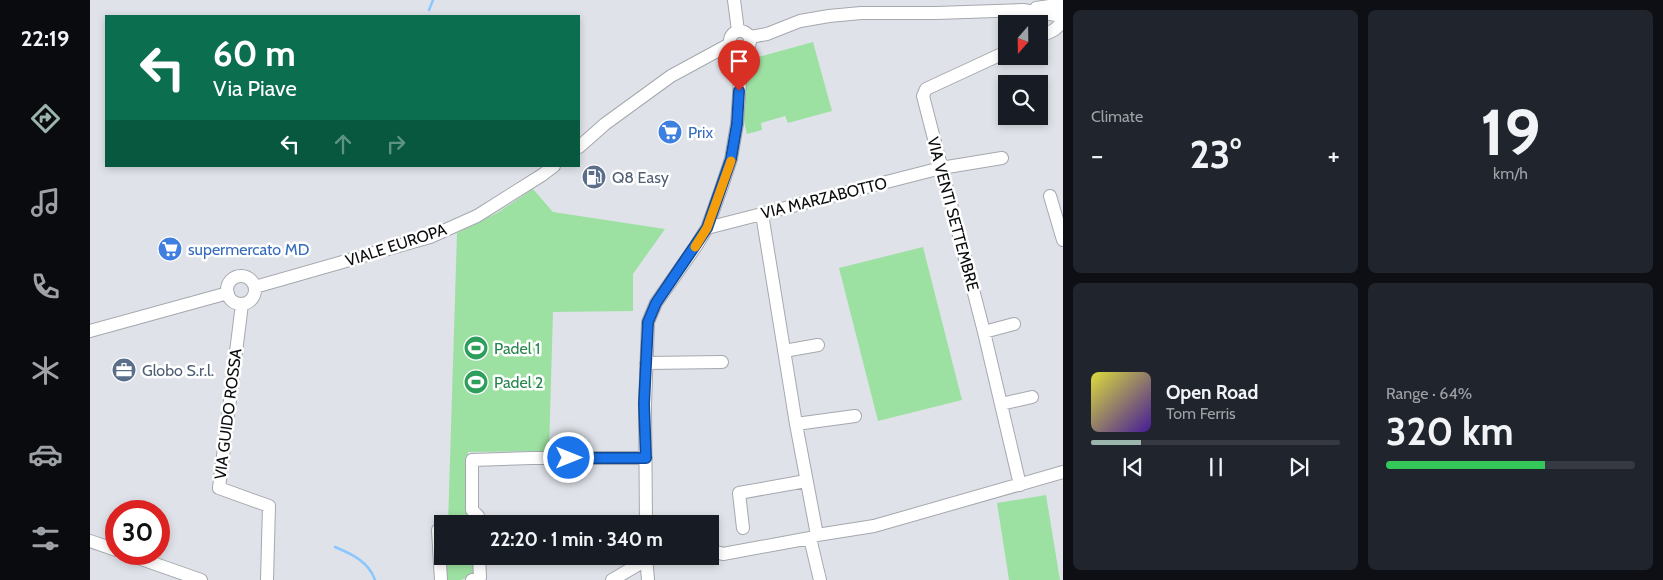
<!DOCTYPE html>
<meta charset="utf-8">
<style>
:root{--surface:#171b24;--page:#20242c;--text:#f1f3f6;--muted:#9ea1a6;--line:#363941;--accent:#9bb5ac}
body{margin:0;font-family:Cabin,sans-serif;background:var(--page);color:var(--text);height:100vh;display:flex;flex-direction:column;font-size:19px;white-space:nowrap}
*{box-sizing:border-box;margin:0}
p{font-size:16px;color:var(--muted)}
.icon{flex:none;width:28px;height:28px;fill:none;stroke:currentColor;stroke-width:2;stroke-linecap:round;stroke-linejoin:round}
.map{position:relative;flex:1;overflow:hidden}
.side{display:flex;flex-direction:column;gap:10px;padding:10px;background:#0d0f14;width:600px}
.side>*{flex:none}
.guide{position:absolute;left:15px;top:15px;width:475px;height:152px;border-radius:0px;box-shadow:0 2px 8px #0003;background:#0b6e4f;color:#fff;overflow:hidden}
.needle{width:32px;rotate:200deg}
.fabs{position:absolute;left:908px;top:15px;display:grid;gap:10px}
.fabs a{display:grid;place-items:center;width:50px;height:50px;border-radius:0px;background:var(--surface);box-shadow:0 2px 8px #0003;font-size:25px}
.speed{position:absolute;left:15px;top:500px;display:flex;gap:10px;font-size:25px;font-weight:700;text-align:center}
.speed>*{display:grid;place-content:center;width:65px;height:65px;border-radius:50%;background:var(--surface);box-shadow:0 2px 8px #0003;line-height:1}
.speed .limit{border:8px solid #d22;background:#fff;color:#111}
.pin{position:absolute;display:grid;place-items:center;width:42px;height:42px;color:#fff;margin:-51px -21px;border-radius:50% 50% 50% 0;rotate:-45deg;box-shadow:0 0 5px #0007}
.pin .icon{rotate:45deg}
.me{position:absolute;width:55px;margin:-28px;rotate:90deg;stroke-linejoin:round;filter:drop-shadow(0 0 4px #0008)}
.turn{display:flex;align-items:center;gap:18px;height:105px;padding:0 25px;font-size:22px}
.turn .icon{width:65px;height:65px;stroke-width:2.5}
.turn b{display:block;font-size:35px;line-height:42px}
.lanes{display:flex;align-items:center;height:48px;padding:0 25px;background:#0003;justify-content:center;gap:25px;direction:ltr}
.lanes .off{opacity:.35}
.big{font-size:38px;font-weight:700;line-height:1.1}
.side .widget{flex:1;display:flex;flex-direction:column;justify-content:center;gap:8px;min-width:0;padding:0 18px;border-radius:8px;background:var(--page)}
.side .dial{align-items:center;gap:0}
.dial b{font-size:65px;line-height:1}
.song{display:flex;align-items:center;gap:15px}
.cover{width:60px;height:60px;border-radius:8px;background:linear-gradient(135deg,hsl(60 70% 55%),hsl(260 70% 35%))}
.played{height:5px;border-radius:2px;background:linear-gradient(90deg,var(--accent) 20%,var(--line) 20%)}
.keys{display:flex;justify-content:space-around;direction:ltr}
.heat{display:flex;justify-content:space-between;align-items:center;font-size:28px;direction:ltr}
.charge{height:8px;border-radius:4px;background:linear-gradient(90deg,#34c759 64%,var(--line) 0)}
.side .tiles{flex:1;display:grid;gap:10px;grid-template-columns:repeat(2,1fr)}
.trip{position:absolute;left:344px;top:515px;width:285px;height:50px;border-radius:0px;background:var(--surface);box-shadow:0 2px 8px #0003;font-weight:700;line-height:50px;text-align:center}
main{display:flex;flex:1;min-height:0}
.dock{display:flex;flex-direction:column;width:90px;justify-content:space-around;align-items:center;background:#090b0e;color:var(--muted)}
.dock .icon{width:35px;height:35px}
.dock .current{color:var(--accent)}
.dock b{font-size:22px;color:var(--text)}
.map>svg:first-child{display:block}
.green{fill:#9de1a2}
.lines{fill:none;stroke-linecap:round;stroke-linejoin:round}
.stream{stroke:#8bc7fe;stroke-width:2.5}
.minor-casing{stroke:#a5a8ae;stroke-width:14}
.minor{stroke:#fff;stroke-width:12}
.route-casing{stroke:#114b97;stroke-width:12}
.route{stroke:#1a73e8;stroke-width:9}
.slow{stroke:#f59e0b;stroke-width:9}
.labels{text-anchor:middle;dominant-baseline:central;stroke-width:5;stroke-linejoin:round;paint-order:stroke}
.shop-label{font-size:16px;fill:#366cbe;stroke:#fff;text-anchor:start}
.service-label{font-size:16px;fill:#4e5e75;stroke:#fff;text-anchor:start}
.street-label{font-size:16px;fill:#0b0c0e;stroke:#fff}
.leisure-label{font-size:16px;fill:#27864d;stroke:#fff;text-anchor:start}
</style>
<main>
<nav class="dock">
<b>22:19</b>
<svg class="icon current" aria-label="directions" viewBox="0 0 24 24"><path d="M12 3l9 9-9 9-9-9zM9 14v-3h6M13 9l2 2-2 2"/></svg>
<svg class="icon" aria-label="music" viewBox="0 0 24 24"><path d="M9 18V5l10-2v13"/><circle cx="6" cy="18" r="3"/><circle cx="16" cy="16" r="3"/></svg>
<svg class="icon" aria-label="phone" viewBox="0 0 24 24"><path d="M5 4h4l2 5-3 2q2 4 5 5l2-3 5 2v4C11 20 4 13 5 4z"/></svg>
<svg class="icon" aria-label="climate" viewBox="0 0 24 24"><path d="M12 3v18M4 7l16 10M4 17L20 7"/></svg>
<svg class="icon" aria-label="car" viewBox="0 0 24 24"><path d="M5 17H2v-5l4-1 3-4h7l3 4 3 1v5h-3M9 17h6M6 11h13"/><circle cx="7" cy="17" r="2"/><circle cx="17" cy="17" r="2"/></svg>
<svg class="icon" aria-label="filters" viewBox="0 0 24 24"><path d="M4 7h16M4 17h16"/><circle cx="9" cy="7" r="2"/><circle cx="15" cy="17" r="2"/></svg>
</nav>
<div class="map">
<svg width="973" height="580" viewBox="0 0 973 580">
<rect width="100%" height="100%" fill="#dfe3e9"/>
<!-- green -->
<path class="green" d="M 723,42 L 742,111 L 698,123 L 695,116 L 671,123 L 672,130 L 657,134 C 650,110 653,85 654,61 Z
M 443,189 L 463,212 L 575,229 L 543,274 L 543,311 L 463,312 L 459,451 L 378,452 L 378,516 L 384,524 L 358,524 L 367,233 L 407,213 Z
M 833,247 L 872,400 L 788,421 L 749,268 Z
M 956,495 L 970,580 L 919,580 L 907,503 Z
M 355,556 L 385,556 L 386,574 L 371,580 L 356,580 Z"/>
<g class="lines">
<!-- stream -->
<path class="stream" d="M 339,10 L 343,0
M 245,547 C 262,554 279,562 285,580"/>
<defs>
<path id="minor" d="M 644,0 L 648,31
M 946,8 L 973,4
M640 41a10 10 0 1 1 20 0a10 10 0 1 1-20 0Z
M 660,37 L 677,34 L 710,21 L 739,16 L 771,13 L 846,13 L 933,10 L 973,16
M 949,37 L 964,30 L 973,22
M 916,52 L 836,89 L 833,96 L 894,332 L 930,485
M 489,147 L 515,124 L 581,76 L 640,44
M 960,196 L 973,240
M 672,214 L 706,424 L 727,535
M 617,228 L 851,168 L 912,158
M137 290a14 14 0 1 1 28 0a14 14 0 1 1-28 0Z
M 165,287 L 340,237 L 387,216 L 452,175 L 464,166
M 152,304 L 129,488 L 179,506 L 177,580
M 0,331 L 138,293
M 894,332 L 924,324
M 694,351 L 728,345
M 556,363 L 632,362
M 911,404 L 942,397
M 706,424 L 765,416
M 388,524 L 388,516 L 382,510 L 382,460 L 442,458 L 556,458
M 556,524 L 555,405 L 558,322 L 566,303 L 606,246 L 617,228 L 631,189 L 641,159 L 647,124 L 652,51
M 653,528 L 649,493 L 716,481
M 348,530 L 351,580
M 720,538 L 730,580
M 0,541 L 26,550
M 620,550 L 633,554 L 720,538 L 727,535 L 784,526 L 973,472
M 37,554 L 111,580
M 556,556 L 558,580
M 382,580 L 390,577 L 389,556
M 522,580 L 556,560 L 575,556"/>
</defs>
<!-- minor casing -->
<use href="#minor" class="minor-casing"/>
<!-- minor -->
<use href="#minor" class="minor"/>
</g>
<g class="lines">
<defs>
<path id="route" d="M 479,458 L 556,458 L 554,404 L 558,322 L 566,303 L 617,228 L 641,159 L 647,124 L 649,91"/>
</defs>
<!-- route casing -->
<use href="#route" class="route-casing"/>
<!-- route -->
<use href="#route" class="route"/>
<!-- slow -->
<path class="slow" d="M 605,247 L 617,228 L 641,161"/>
</g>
<!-- icons -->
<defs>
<symbol id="supermarket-disc" viewBox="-11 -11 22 22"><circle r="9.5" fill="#3f7fe0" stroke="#fff"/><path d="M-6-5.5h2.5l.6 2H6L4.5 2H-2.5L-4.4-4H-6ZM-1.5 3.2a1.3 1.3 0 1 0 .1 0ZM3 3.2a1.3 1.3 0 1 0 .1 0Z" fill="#fff"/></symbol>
<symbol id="fuel-disc" viewBox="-11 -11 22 22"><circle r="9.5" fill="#5c6f8a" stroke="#fff"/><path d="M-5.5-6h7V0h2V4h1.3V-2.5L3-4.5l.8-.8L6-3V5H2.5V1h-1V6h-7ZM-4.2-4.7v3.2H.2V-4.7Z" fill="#fff"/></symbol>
<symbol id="stadium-disc" viewBox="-11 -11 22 22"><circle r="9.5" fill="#2e9e5b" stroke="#fff"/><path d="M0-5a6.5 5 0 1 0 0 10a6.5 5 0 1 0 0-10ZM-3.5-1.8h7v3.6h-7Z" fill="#fff"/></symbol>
<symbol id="office-disc" viewBox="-11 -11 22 22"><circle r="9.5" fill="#5c6f8a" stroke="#fff"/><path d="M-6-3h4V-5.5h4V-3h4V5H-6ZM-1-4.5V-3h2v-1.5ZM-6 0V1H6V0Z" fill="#fff"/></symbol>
</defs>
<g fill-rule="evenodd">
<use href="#supermarket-disc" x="566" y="118" width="28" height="28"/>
<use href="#fuel-disc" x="490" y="163" width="28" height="28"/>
<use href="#supermarket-disc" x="66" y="235" width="28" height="28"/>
<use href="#stadium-disc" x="372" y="334" width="28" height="28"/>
<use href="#office-disc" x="20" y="356" width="28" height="28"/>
<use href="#stadium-disc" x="372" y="368" width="28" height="28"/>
</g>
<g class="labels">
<!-- shop labels -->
<g class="shop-label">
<text x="598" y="132">Prix</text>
<text x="98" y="249">supermercato MD</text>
</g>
<!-- service labels -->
<g class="service-label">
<text x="522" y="177">Q8 Easy</text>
<text x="52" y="370">Globo S.r.l.</text>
</g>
<!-- street labels -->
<g class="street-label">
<text transform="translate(734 198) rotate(-14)">VIA MARZABOTTO</text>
<text transform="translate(863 214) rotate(75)">VIA VENTI SETTEMBRE</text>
<text transform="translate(306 245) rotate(-18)">VIALE EUROPA</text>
<text transform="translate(138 414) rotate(-83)">VIA GUIDO ROSSA</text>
</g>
<!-- leisure labels -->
<g class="leisure-label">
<text x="404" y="348">Padel 1</text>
<text x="404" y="382">Padel 2</text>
</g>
</g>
</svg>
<div class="fabs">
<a><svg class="needle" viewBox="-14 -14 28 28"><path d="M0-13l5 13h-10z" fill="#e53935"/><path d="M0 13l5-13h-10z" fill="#9ea1a6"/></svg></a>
<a><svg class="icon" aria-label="search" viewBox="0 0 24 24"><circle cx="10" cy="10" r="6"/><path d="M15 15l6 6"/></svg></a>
</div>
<div class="speed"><div class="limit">30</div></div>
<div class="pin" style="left:649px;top:91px;background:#d93025"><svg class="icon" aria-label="arrive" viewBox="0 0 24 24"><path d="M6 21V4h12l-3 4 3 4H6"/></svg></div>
<svg class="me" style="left:479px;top:458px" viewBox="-20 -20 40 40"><circle r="17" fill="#1a73e8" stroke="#fff" stroke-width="3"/><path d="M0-11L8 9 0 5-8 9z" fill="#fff"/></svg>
<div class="trip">22:20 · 1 min · 340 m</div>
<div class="guide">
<div class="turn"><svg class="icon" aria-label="left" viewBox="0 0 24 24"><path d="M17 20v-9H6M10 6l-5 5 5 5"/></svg><div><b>60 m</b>Via Piave</div></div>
<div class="lanes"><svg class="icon" aria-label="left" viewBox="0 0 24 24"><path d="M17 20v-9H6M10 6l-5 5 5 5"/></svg><svg class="icon off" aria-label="ahead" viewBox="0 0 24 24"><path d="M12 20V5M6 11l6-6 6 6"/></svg><svg class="icon off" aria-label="right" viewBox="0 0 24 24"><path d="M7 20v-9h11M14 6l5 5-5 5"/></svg></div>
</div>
</div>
<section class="side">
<div class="tiles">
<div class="widget"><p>Climate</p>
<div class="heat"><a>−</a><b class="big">23°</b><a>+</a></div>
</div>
<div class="widget dial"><b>19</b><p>km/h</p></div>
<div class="widget">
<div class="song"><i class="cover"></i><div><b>Open Road</b><p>Tom Ferris</p></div></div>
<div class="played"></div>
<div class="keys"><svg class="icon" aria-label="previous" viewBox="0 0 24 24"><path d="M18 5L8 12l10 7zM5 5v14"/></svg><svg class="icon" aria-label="pause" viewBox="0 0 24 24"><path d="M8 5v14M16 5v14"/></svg><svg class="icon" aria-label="next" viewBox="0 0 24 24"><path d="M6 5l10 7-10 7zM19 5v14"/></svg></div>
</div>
<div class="widget"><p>Range · 64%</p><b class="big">320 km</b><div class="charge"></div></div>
</div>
</section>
</main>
